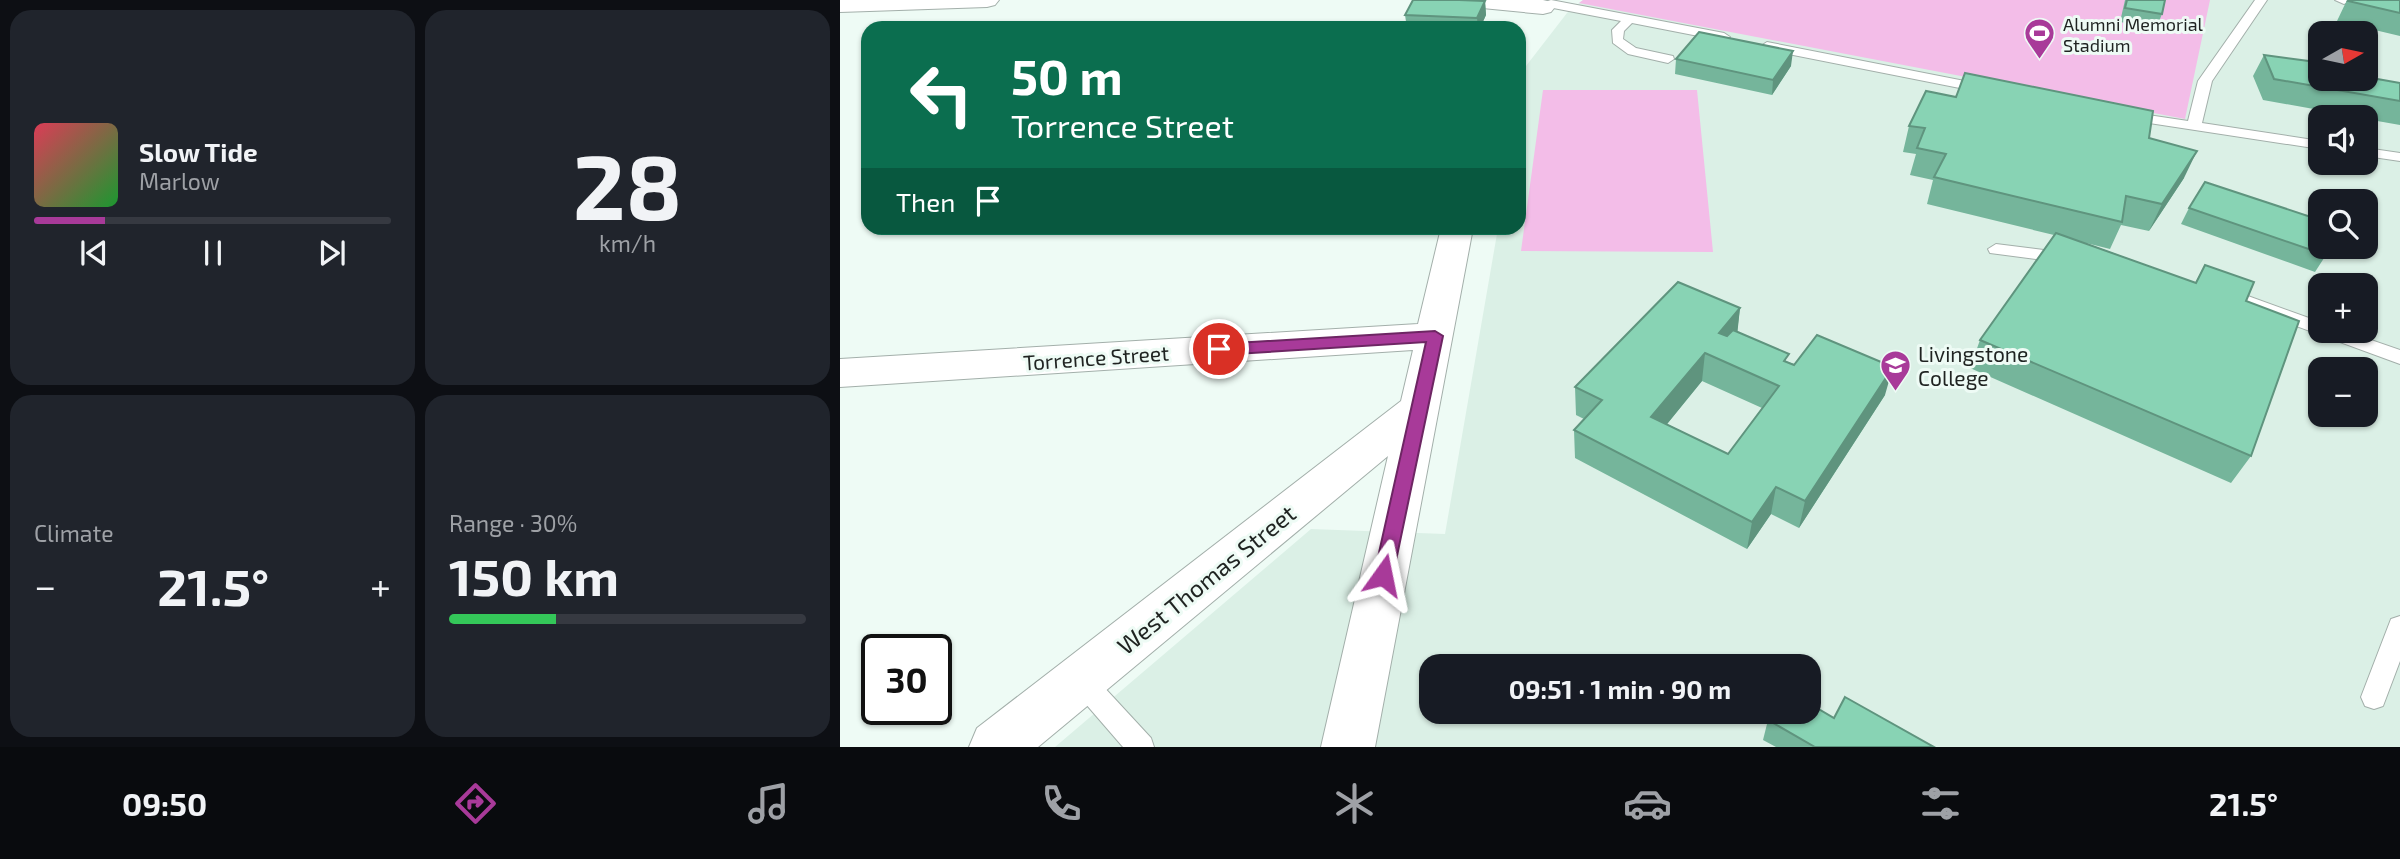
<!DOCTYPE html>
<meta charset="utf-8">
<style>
:root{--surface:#171b24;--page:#20242c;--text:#f1f3f6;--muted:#9ea1a6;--line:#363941;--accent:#a83a99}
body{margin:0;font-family:"Exo 2",sans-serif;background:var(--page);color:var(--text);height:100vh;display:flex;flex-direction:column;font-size:26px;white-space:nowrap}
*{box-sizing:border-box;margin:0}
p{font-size:23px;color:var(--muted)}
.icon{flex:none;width:38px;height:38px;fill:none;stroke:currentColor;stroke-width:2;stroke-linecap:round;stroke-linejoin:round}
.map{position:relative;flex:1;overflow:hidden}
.sheet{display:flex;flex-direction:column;gap:10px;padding:10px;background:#0d0f14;width:840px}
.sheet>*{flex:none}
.top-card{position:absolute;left:21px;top:21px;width:665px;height:214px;border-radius:21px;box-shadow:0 2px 5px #0004;background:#0b6e4f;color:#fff;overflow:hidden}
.needle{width:46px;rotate:81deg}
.tools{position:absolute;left:1468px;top:21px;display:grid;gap:14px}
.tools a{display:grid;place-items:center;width:70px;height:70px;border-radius:14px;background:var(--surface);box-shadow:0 2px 5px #0004;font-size:35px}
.speed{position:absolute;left:21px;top:634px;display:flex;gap:14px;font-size:35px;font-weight:700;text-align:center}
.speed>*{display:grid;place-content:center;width:91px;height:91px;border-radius:50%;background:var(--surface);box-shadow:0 2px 5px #0004;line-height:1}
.speed .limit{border:4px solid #111;border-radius:10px;background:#fff;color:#111}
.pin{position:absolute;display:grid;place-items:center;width:60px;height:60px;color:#fff;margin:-30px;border:4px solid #fff;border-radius:50%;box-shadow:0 2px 7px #0007}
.me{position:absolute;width:77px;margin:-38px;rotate:12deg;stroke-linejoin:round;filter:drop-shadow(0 0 5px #0008)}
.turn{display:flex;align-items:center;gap:24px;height:147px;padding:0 35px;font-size:32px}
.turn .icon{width:91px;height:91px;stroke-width:2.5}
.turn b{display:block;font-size:49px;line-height:60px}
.then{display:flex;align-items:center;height:66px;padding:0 35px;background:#0003;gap:14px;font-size:26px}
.big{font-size:52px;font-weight:700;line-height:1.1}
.sheet .tile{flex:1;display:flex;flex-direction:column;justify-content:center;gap:10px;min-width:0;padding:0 24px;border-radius:21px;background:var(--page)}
.sheet .dial{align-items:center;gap:0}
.dial b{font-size:91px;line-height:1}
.song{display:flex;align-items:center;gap:21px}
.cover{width:84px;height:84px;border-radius:10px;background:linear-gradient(135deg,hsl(350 70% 55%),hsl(130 70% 35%))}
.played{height:7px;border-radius:4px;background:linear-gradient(90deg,var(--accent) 20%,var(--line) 20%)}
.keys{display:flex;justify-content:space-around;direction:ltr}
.heat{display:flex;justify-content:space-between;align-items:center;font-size:38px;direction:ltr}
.charge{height:10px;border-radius:5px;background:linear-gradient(90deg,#34c759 30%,var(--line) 0)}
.sheet .tiles{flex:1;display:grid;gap:10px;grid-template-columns:repeat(2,1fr)}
.trip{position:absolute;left:579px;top:654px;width:402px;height:70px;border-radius:21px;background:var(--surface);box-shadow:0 2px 5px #0004;font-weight:700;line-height:70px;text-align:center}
.dock{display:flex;height:112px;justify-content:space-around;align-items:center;background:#090b0e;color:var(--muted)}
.dock .icon{width:49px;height:49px}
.dock .current{color:var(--accent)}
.dock b{font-size:32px;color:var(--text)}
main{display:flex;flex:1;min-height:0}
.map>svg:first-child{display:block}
.built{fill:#dbf0e6;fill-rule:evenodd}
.green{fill:#f3bde8}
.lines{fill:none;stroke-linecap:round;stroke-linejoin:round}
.service-casing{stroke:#a3afaa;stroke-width:2}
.minor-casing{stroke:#a3afaa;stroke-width:2}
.service{fill:#fff;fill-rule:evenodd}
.minor{fill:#fff;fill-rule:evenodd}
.wall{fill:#75b59b;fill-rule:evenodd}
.shaded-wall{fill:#5f947e}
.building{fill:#88d3b4;stroke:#5f947e;stroke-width:2;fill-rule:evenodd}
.route{fill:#a83a99;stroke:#6d2663;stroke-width:2}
.labels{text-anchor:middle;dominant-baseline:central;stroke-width:6;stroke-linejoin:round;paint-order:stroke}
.far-poi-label{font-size:18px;fill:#1f2321;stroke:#eefbf5;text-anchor:start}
.poi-label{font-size:21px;fill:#1f2321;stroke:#eefbf5;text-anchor:start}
.street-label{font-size:21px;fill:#1f2321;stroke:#eefbf5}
.near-street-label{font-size:24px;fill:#1f2321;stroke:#eefbf5}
</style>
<main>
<section class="sheet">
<div class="tiles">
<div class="tile">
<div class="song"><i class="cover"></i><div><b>Slow Tide</b><p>Marlow</p></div></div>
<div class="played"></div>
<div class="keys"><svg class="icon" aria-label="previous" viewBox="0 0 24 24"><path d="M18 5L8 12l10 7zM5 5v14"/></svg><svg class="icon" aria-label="pause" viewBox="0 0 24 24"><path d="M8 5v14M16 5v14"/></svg><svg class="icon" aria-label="next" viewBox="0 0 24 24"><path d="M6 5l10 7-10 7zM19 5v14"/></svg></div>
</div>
<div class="tile dial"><b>28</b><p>km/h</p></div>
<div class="tile"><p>Climate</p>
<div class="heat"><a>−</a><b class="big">21.5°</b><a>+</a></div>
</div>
<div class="tile"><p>Range · 30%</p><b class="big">150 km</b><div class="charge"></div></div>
</div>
</section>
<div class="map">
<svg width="1560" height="747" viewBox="0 0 1560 747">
<rect width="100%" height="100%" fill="#eefbf5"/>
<!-- built -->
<path class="built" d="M 743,0 L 1560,0 L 1560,747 L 215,747 L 471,529 L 605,534 L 658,228 L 679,228 L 679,106 L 686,66 L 727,13 ZM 1480,33 L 1526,33 L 1526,79 L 1480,79 ZM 1480,117 L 1526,117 L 1526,163 L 1480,163 ZM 1480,201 L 1526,201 L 1526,247 L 1480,247 ZM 1480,285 L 1526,285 L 1526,331 L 1480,331 ZM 1480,369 L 1526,369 L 1526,415 L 1480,415 ZM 592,667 L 970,667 L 970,712 L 592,712 Z"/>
<!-- green -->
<path class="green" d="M 743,0 L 1370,0 L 1345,119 L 739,3 Z
M 703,90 L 857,90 L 873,252 L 681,251 Z"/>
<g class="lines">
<defs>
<path id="service" d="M 711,0 L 884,33 L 890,37 L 884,41 L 792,23 L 784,31 L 783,39 L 796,48 L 833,56 L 834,59 L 828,63 L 788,54 L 773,43 L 772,30 L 781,21 L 708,7 L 702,3 Z
M 1415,0 L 1427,0 L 1372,81 L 1362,123 L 1480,141 L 1480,149 L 1283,119 L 1283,113 L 1288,112 L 1348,121 L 1358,81 Z
M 1495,0 L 1509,0 L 1510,1 L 1504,4 Z
M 927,42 L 1145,85 L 1152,89 L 1145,93 L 923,49 L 921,46 Z
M 1526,148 L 1560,153 L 1560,161 L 1526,156 Z
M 1156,244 L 1227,253 L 1235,258 L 1227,263 L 1150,253 L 1148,249 Z
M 1383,287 L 1480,322 L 1480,331 L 1505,331 L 1560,350 L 1560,364 L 1377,297 L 1374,293 Z
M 1560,616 L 1560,661 L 1543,706 L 1534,709 L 1525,706 L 1521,697 L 1551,619 Z
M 241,668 L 250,672 L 311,738 L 314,747 L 283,747 L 232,688 L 228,680 L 232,672 Z"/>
<path id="minor" d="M 0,0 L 159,0 L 155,5 L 147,7 L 0,12 Z
M 620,0 L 703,0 L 711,2 L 715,7 L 711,12 L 703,14 L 632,7 L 624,5 Z
M 601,228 L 633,228 L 535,747 L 481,747 L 548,456 L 198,747 L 129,747 L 137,728 L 561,401 L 573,350 L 0,387 L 0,359 L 578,324 Z"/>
</defs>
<!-- service casing -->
<use href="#service" class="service-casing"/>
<!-- minor casing -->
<use href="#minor" class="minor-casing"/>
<!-- service -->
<use href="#service" class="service"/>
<!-- minor -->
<use href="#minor" class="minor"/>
</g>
<!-- wall -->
<path class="wall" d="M 1285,0 L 1325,0 L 1322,14 L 1316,29 L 1280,22 Z
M 1507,0 L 1560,0 L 1560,36 L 1497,21 Z
M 645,1 L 646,15 L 640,28 L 567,28 L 565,15 Z
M 1424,55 L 1480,79 L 1560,83 L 1560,125 L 1526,119 L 1526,117 L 1518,117 L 1423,100 L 1413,76 Z
M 836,59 L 951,66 L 932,95 L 835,74 Z
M 1069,126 L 1309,138 L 1344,178 L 1309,231 L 1281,225 L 1270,249 L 1246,243 L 1355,283 L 1365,265 L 1406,301 L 1411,456 L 1391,483 L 1130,368 L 1140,340 L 1214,235 L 1087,204 L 1093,180 L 1070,175 L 1076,154 L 1063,152 Z
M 1349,208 L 1486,255 L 1475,272 L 1341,224 Z
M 900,308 L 897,332 L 948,362 L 1045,395 L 959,528 L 931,514 L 907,549 L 735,458 L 734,430 L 744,419 L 736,415 L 735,387 ZM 862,381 L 922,408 L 888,454 L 827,424 Z
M 994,718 L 1094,747 L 936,747 L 923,740 L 928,720 Z"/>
<!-- shaded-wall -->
<path class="shaded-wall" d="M 645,1 L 646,15 L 640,28 L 638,28 L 637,18 Z
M 953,51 L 951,66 L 932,95 L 933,80 Z
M 1357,151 L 1344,178 L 1309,231 L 1322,204 Z
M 900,308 L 897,336 L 876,358 L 879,333 Z
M 865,353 L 862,381 L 810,445 L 811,417 Z
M 1053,367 L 1045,395 L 959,528 L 965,501 Z
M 936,487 L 931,514 L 907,549 L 912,522 Z"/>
<!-- building -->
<path class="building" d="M 573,0 L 619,0 L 645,1 L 637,18 L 565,15 Z
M 1287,0 L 1325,0 L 1322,14 L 1285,8 Z
M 1509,0 L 1560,0 L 1560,13 L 1508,1 Z
M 859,32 L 953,51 L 933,80 L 836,59 Z
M 1424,55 L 1476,62 L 1478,71 L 1480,72 L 1480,79 L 1526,79 L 1526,77 L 1560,83 L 1560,101 L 1434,79 Z
M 1125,73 L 1313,111 L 1309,138 L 1357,151 L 1322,204 L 1286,196 L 1282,222 L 1094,177 L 1106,154 L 1077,148 L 1085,128 L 1069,126 L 1086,91 L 1116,97 Z
M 1365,182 L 1480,220 L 1480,247 L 1489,247 L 1486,255 L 1349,208 Z
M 1216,233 L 1356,283 L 1365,265 L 1414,282 L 1406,301 L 1459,321 L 1411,456 L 1140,340 Z
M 838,282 L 900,308 L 879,333 L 887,336 L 893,330 L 949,354 L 944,361 L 954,365 L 977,335 L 1053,367 L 965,501 L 936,487 L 912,522 L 734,430 L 762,400 L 735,387 ZM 865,353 L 939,386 L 888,454 L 811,417 Z
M 1005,697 L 1094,747 L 975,747 L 928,720 L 932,712 L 970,712 L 970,704 L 994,718 Z"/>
<!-- route -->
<path class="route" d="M 595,331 L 603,336 L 553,575 L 550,581 L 543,583 L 537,581 L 534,575 L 586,342 L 379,355 L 371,349 L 379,344 Z"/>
<!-- icons -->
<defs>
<symbol id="stadium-pin" viewBox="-11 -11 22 30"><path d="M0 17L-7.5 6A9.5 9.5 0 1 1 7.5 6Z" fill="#a83a99" stroke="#eefbf5"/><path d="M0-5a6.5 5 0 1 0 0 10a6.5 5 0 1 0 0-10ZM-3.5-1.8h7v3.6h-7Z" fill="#fff"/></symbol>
<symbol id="university-pin" viewBox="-11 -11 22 30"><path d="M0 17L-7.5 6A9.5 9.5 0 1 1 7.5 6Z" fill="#a83a99" stroke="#eefbf5"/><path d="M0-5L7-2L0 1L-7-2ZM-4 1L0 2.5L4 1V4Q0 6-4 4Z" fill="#fff"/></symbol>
</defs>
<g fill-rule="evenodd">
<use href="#stadium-pin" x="1182" y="16" width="35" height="47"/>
<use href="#university-pin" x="1038" y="348" width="35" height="47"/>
</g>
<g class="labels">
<!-- far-poi labels -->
<g class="far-poi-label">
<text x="1223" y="24">Alumni Memorial<tspan x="1223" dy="21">Stadium</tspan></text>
</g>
<!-- poi labels -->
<g class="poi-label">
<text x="1078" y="353">Livingstone<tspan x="1078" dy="24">College</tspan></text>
</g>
<!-- street labels -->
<g class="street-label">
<text transform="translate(256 357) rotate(-4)">Torrence Street</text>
</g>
<!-- near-street labels -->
<g class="near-street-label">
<text transform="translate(366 579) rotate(-39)">West Thomas Street</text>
</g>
</g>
</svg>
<div class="tools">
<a><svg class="needle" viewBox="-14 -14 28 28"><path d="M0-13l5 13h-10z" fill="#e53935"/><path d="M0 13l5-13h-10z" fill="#9ea1a6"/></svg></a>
<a><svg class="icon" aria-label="sound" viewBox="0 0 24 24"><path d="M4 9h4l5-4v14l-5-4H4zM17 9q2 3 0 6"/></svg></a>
<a><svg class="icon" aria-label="search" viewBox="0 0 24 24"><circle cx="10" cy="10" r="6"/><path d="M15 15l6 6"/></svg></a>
<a>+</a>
<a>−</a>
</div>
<div class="speed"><div class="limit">30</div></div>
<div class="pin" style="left:379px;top:349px;background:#d93025"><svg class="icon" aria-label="arrive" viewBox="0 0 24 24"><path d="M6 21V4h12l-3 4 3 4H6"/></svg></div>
<svg class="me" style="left:543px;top:575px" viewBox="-20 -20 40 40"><path d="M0-17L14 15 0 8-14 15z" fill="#a83a99" stroke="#fff" stroke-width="4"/></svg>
<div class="trip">09:51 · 1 min · 90 m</div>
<div class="top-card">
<div class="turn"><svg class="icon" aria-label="left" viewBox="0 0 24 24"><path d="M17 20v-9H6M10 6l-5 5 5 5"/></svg><div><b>50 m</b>Torrence Street</div></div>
<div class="then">Then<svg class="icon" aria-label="arrive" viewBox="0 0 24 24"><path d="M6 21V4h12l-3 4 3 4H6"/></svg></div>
</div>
</div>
</main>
<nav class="dock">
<b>09:50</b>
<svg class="icon current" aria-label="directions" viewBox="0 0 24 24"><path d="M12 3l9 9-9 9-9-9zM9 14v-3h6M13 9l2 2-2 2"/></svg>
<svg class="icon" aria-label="music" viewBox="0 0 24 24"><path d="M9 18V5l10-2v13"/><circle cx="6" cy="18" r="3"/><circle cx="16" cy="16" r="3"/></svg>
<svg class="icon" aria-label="phone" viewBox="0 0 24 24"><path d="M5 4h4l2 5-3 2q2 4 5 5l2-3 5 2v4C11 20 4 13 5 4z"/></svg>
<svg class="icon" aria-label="climate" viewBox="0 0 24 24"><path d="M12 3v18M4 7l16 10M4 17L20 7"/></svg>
<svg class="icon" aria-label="car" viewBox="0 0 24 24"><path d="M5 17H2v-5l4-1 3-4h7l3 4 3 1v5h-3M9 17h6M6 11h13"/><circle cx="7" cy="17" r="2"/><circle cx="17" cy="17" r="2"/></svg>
<svg class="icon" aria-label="filters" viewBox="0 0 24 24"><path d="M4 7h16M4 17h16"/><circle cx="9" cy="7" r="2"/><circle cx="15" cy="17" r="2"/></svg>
<b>21.5°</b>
</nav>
